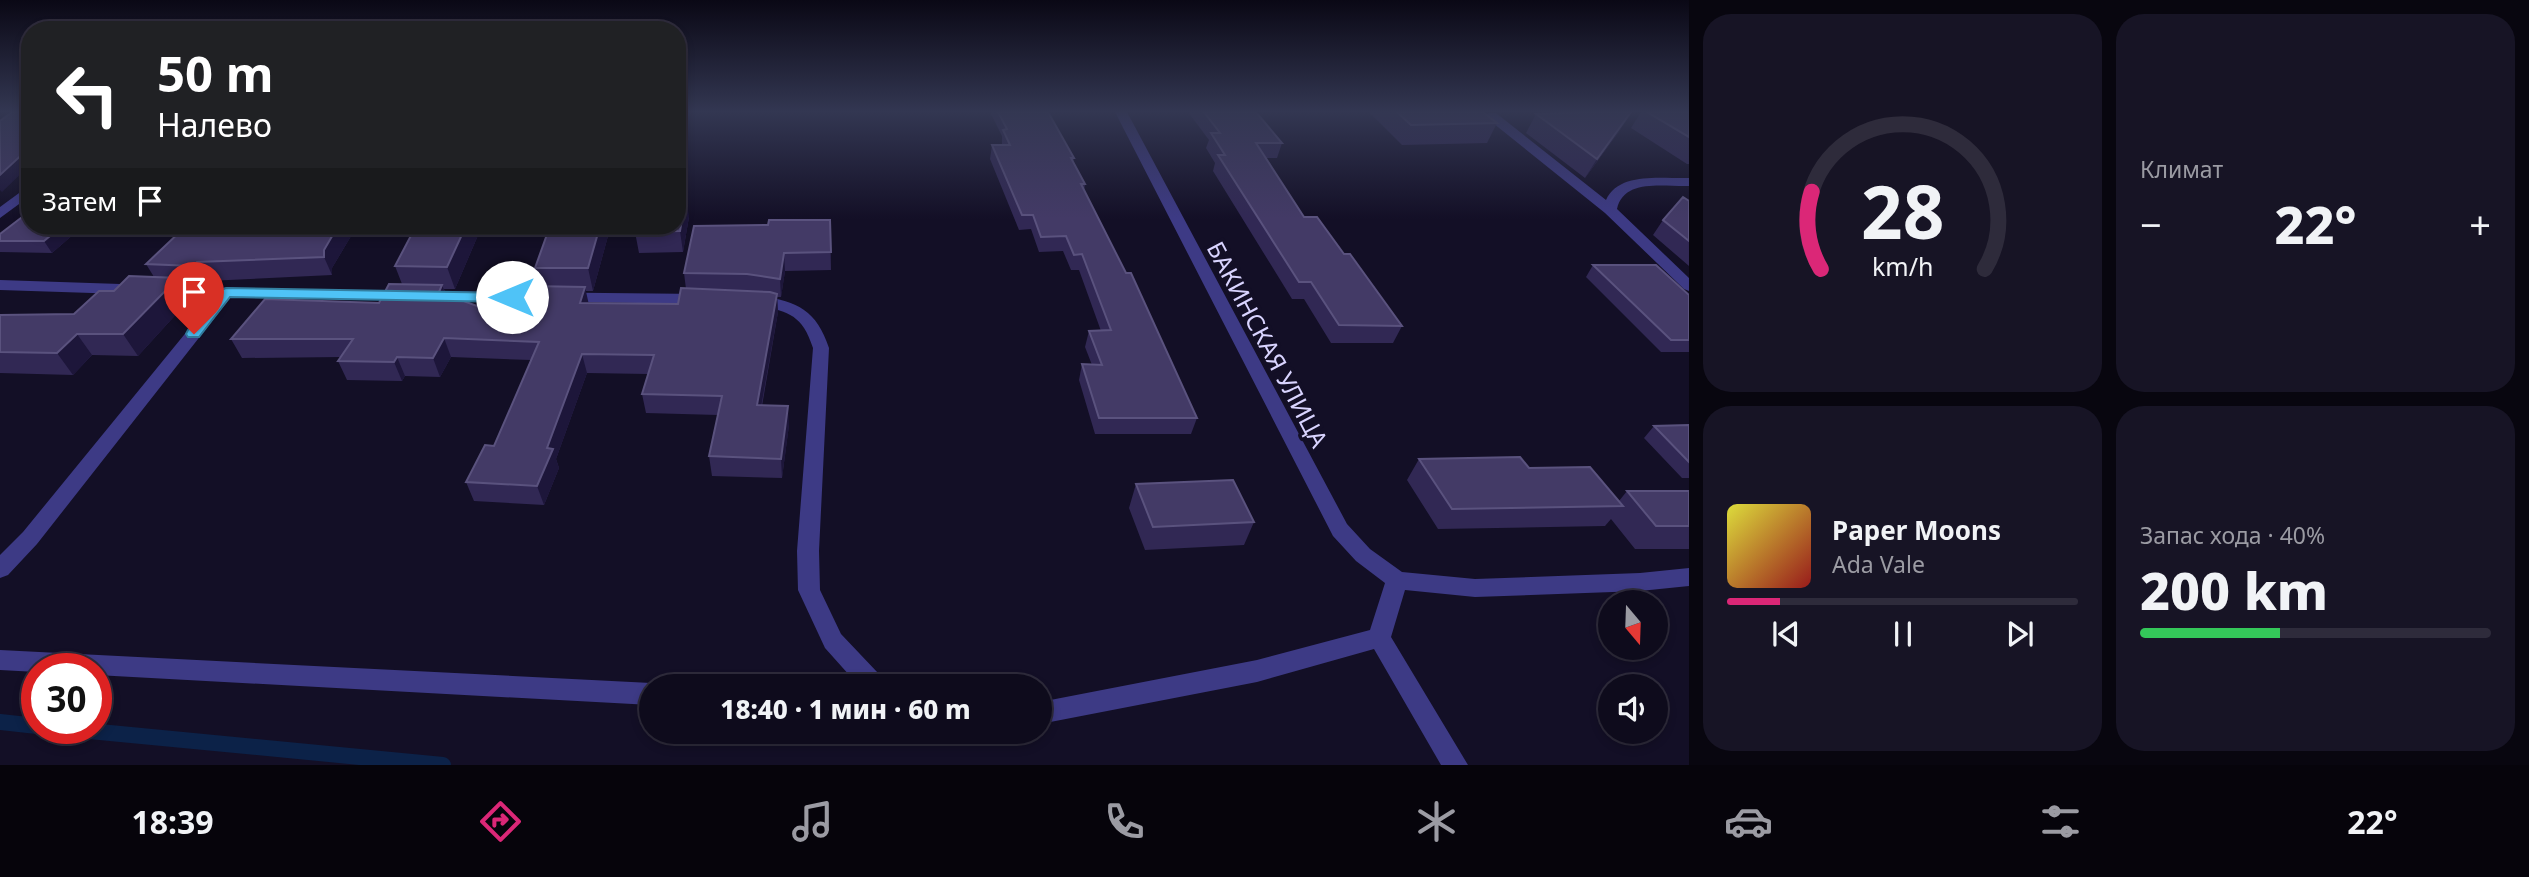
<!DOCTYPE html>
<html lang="ru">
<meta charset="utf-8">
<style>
:root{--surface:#0e0b1c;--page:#171425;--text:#f1f3f6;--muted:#9b9ba3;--line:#2e2b3b;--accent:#db2777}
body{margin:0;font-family:"Noto Sans",sans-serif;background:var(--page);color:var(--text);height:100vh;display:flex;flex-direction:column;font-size:26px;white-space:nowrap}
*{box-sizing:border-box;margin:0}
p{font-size:23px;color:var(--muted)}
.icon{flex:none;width:38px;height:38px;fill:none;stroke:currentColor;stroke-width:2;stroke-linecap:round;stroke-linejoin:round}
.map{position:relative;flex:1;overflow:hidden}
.panel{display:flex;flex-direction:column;gap:14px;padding:14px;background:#08060f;width:840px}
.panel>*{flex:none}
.guide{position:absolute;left:21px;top:21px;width:665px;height:214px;border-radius:28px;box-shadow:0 4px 10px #0003,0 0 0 2px var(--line);background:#202124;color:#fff;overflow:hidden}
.needle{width:46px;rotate:161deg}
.buttons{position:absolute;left:1598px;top:590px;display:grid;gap:14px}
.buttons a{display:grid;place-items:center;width:70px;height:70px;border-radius:50%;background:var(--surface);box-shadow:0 4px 10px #0003,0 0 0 2px var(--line);font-size:35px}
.speed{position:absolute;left:21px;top:653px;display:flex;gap:14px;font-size:35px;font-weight:700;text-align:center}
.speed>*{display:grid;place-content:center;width:91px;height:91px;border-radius:50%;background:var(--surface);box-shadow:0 4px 10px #0003,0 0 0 2px var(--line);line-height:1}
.speed .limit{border:10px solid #d22;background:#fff;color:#111}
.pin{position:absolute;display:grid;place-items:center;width:60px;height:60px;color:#fff;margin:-72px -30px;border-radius:50% 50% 50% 0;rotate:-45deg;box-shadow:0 0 7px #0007}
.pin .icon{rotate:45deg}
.me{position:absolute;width:77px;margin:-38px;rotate:270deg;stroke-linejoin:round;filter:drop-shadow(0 0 5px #0008)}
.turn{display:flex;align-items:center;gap:24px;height:147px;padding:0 21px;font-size:32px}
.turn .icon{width:91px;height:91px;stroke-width:2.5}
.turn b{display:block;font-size:49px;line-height:60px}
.then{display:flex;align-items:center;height:66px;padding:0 21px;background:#0003;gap:14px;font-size:26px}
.big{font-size:52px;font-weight:800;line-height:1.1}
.panel .tile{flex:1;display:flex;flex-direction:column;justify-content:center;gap:10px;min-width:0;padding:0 24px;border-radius:28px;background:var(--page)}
.panel .dial{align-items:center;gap:0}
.dial svg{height:182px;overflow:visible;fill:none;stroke:var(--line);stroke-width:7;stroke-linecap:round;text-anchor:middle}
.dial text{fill:var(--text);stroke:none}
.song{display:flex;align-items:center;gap:21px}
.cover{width:84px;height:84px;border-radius:10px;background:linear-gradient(135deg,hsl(60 70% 55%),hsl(0 70% 35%))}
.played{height:7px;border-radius:4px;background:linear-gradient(90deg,var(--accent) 15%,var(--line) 15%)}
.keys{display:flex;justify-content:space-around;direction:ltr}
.heat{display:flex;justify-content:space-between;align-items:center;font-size:38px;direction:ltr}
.charge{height:10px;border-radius:5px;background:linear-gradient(90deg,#34c759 40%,var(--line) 0)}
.panel .tiles{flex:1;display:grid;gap:14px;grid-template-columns:repeat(2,1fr)}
.trip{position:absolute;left:639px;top:674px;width:413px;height:70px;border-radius:35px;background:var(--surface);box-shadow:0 4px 10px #0003,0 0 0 2px var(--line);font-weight:800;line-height:70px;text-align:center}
.dock{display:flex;height:112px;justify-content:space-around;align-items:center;background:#06040b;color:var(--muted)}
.dock .icon{width:49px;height:49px}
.dock .on{color:var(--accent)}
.dock b{font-size:32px;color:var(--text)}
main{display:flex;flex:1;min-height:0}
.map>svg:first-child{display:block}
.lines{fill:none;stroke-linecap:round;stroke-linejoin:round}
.stream{stroke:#0c2248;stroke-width:16}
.minor{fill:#3d3a85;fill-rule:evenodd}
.wall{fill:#312854}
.shaded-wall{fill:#1d163a}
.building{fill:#433a66;stroke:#5a527e;stroke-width:2}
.route{fill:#4fc3f7;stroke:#337fa1;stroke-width:2}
.labels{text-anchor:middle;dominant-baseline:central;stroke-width:7;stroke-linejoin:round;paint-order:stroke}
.street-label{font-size:24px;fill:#d9d4ff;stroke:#130f26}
</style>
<main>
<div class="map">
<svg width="1689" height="765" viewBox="0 0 1689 765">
<rect width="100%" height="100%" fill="#130f26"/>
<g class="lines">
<!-- stream -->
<path class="stream" d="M 0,722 L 37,726
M 58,728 L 443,765"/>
<!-- minor -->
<path class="minor" d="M 1115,112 L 1127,112 L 1347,524 L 1370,549 L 1402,572 L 1475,579 L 1640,573 L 1689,568 L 1689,586 L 1640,591 L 1475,597 L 1405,590 L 1391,637 L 1468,765 L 1441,765 L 1374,649 L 1257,682 L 1040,724 L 1040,702 L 1257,660 L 1370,630 L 1385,583 L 1356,561 L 1333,536 Z
M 1488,113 L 1496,113 L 1606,200 C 1619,171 1663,179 1689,178 L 1689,186 C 1664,187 1624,178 1617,209 L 1689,278 L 1689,291 L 1684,289 L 1605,213 L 1488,119 Z
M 30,185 L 30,196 L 0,218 L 0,207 Z
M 0,280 L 301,290 L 703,294 L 711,299 L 703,304 L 231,297 L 37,544 L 8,575 L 0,578 L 0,555 L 23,532 L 215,297 L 0,290 Z
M 756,295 C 795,301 816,308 829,348 L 819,551 L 820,590 L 841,634 L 878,673 L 889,678 L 893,686 L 859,686 L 825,648 L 798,590 L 797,551 L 813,348 C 801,310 784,312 750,303 L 748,300 L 750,297 Z
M 0,650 L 651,683 L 659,686 L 651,686 L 651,705 L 96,675 L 96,668 L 37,668 L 37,672 L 0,670 Z"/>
</g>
<!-- wall -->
<path class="wall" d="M 990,112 L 1048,112 L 1074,158 L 1073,162 L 1085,184 L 1084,191 L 1197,418 L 1191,434 L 1095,434 L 1079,380 L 1082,364 L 1092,365 L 1085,347 L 1089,331 L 1101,331 L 1079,270 L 1071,270 L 1063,251 L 1039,252 L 1031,229 L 1019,230 L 990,159 L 992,145 L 1002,145 L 1002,136 Z
M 1188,112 L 1256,112 L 1282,143 L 1277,158 L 1266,158 L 1304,217 L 1344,254 L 1402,326 L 1393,343 L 1331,343 L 1304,299 L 1292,299 L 1213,171 L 1215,163 L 1206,148 L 1209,140 Z
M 1369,112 L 1483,112 L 1497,123 L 1487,143 L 1402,145 Z
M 1641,112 L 1689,112 L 1689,164 L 1687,164 L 1631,128 Z
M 1536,114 L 1621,129 L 1585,178 L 1526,133 Z
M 1689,201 L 1689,266 L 1653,235 L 1663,220 Z
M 689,217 L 683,252 L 639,253 L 635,232 Z
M 830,220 L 831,270 L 785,271 L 781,297 L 777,297 L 778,312 L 762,406 L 789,425 L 782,478 L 712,476 L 709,456 L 718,415 L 646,413 L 642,394 L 648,374 L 587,373 L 556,459 L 559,468 L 544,505 L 474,501 L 466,482 L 494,446 L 531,360 L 451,357 L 440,377 L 405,376 L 402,381 L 347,380 L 338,361 L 341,357 L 242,358 L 231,339 L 379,303 L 402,284 L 395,266 L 482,226 L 455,289 L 444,289 L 446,295 L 477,306 L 523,308 L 540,286 L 535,268 L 550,226 L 606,226 L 608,236 L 593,291 L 585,291 L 588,303 L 678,304 L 686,289 L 684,273 L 768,225 Z
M 30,226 L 83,226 L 52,253 L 0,252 L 0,234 Z
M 290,226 L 357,226 L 332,268 L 332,275 L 207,281 L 204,284 L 181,283 L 190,299 L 138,356 L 92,355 L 73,375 L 0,373 L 0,315 L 74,314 L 114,291 L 154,277 L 146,264 L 288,229 Z
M 1593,265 L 1689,295 L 1689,352 L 1661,352 L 1586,277 Z
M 1689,425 L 1689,478 L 1682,478 L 1644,438 L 1654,426 Z
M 1419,459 L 1529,468 L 1619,501 L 1627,491 L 1689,491 L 1689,549 L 1635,549 L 1611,519 L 1605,526 L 1438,529 L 1407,480 Z
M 1136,484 L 1254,522 L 1244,545 L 1145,550 L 1129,508 Z"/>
<!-- shaded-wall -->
<path class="shaded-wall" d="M 1632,112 L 1621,129 L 1585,178 L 1597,159 Z
M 30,147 L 30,165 L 2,192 L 0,190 L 0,175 Z
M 686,196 L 689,217 L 683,252 L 680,231 Z
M 62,226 L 83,226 L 52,253 L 44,241 Z
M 338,226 L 357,226 L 332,268 L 332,275 L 324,257 L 324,250 Z
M 466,226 L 482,226 L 455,289 L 447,267 Z
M 600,226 L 606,226 L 608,236 L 593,291 L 588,268 Z
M 784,253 L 785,271 L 781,297 L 780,279 Z
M 197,262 L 207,281 L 204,284 L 193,266 Z
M 178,278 L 190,299 L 138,356 L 123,334 Z
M 442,285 L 449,303 L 439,292 Z
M 585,287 L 589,305 L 580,303 Z
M 777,294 L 778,312 L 758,424 L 757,405 Z
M 77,334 L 92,355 L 73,375 L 57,353 Z
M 444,338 L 451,357 L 440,377 L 433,358 Z
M 582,354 L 587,373 L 556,459 L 559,468 L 544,505 L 537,486 L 547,448 Z
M 397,357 L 405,376 L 402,381 L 394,362 Z
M 788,406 L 789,425 L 782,478 L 781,459 Z"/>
<!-- building -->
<path class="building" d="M 12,112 L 30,112 L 30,147 L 0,175 L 0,121 Z
M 998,112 L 1048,112 L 1074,158 L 1071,158 L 1085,184 L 1081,184 L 1126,273 L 1131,273 L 1197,418 L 1099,418 L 1082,364 L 1102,365 L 1089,331 L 1111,330 L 1082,254 L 1074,255 L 1066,236 L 1041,237 L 1033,215 L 1022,215 L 992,145 L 1010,145 L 1003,130 L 1007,129 Z
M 1204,112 L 1256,112 L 1282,143 L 1256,143 L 1304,217 L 1317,217 L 1344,254 L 1350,254 L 1402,326 L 1339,325 L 1311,282 L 1299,282 L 1218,155 L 1225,155 L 1211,133 L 1220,133 Z
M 1397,112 L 1483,112 L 1497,123 L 1411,125 Z
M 1595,112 L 1631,112 L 1597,159 L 1536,114 Z
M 1647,112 L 1689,112 L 1689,137 Z
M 677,196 L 686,196 L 680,231 L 635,232 L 636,226 L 677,226 Z
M 1683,197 L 1689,201 L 1689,241 L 1663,220 Z
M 30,211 L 30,226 L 62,226 L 44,241 L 0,241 L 0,234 Z
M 769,220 L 830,220 L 831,252 L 784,253 L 780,279 L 747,274 L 684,273 L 694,226 L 768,225 Z
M 290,226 L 338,226 L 324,250 L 324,257 L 197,262 L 193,266 L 146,264 L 185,227 L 288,229 Z
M 416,226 L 466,226 L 447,267 L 395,266 Z
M 550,226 L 600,226 L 588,268 L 535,268 Z
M 1593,265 L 1656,265 L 1689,295 L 1689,340 L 1671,340 Z
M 129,276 L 178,278 L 123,334 L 77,334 L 57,353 L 0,352 L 0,315 L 74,314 L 99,291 L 114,291 Z
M 389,284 L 442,285 L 439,292 L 477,306 L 523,308 L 531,286 L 585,287 L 580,303 L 678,304 L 681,288 L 770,292 L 777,294 L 757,405 L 788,406 L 781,459 L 709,456 L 722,396 L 642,394 L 654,355 L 582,354 L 547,448 L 553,449 L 537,486 L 466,482 L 485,445 L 494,446 L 539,342 L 444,338 L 433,358 L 397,357 L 394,362 L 338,361 L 353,339 L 231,339 L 265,299 L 379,303 Z
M 1689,425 L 1689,462 L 1654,426 Z
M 1520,457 L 1529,468 L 1590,467 L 1623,506 L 1452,509 L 1419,459 Z
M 1233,480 L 1254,522 L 1153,527 L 1136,484 Z
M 1627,491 L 1689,491 L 1689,526 L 1656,526 Z"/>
<!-- sky -->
<linearGradient id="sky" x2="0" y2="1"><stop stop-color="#0a0815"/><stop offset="0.51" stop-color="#333752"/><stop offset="1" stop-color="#333752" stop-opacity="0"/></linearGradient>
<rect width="1689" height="219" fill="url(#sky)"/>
<!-- route -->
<path class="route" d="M 226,288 L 512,293 L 519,297 L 512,302 L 230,297 L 199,337 L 188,337 L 186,334 L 188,330 L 221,290 Z"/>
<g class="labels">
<!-- street labels -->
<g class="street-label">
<text transform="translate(1268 344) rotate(62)">БАКИНСКАЯ УЛИЦА</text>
</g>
</g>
</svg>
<div class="buttons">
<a><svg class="needle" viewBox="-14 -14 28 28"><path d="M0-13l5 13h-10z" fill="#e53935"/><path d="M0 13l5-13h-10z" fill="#9b9ba3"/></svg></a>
<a><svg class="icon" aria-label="sound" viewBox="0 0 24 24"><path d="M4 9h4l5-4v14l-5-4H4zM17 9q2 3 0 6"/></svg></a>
</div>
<div class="speed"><div class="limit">30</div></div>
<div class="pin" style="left:194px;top:334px;background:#d93025"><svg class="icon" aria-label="arrive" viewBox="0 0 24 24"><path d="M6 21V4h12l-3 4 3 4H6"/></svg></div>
<svg class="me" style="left:512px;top:297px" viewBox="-20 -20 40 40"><circle r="19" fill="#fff"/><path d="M0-13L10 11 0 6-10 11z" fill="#4fc3f7"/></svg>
<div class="trip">18:40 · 1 мин · 60 m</div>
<div class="guide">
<div class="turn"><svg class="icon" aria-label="left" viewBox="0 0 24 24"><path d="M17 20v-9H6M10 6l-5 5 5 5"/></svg><div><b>50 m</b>Налево</div></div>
<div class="then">Затем<svg class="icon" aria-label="arrive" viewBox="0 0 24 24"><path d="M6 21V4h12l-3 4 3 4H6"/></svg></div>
</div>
</div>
<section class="panel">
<div class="tiles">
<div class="tile dial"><svg viewBox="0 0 100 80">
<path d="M14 69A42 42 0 1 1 86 69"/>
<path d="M14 69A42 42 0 0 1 10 35" stroke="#db2777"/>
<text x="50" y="56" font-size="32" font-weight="700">28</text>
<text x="50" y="72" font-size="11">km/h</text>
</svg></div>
<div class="tile"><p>Климат</p>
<div class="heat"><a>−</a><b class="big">22°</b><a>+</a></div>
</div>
<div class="tile">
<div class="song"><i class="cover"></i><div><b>Paper Moons</b><p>Ada Vale</p></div></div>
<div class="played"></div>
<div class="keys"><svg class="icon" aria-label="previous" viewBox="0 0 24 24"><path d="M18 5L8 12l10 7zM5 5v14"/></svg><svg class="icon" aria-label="pause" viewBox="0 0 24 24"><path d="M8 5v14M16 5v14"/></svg><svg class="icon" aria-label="next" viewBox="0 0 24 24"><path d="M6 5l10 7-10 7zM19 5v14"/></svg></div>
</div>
<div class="tile"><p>Запас хода · 40%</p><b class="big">200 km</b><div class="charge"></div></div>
</div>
</section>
</main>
<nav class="dock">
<b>18:39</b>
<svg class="icon on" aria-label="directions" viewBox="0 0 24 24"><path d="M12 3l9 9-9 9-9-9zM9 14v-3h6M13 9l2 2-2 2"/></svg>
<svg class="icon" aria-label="music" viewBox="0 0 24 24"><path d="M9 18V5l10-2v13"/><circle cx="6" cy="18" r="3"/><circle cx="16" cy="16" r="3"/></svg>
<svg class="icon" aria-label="phone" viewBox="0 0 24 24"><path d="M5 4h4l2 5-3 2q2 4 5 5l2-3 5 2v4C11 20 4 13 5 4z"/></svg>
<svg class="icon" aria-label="climate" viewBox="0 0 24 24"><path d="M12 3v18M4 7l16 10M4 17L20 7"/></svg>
<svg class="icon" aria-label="car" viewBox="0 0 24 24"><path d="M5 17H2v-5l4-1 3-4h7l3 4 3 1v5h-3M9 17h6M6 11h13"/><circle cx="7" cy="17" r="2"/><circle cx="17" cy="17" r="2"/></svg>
<svg class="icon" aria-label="filters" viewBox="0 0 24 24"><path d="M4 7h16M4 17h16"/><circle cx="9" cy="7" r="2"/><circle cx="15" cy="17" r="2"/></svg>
<b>22°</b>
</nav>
